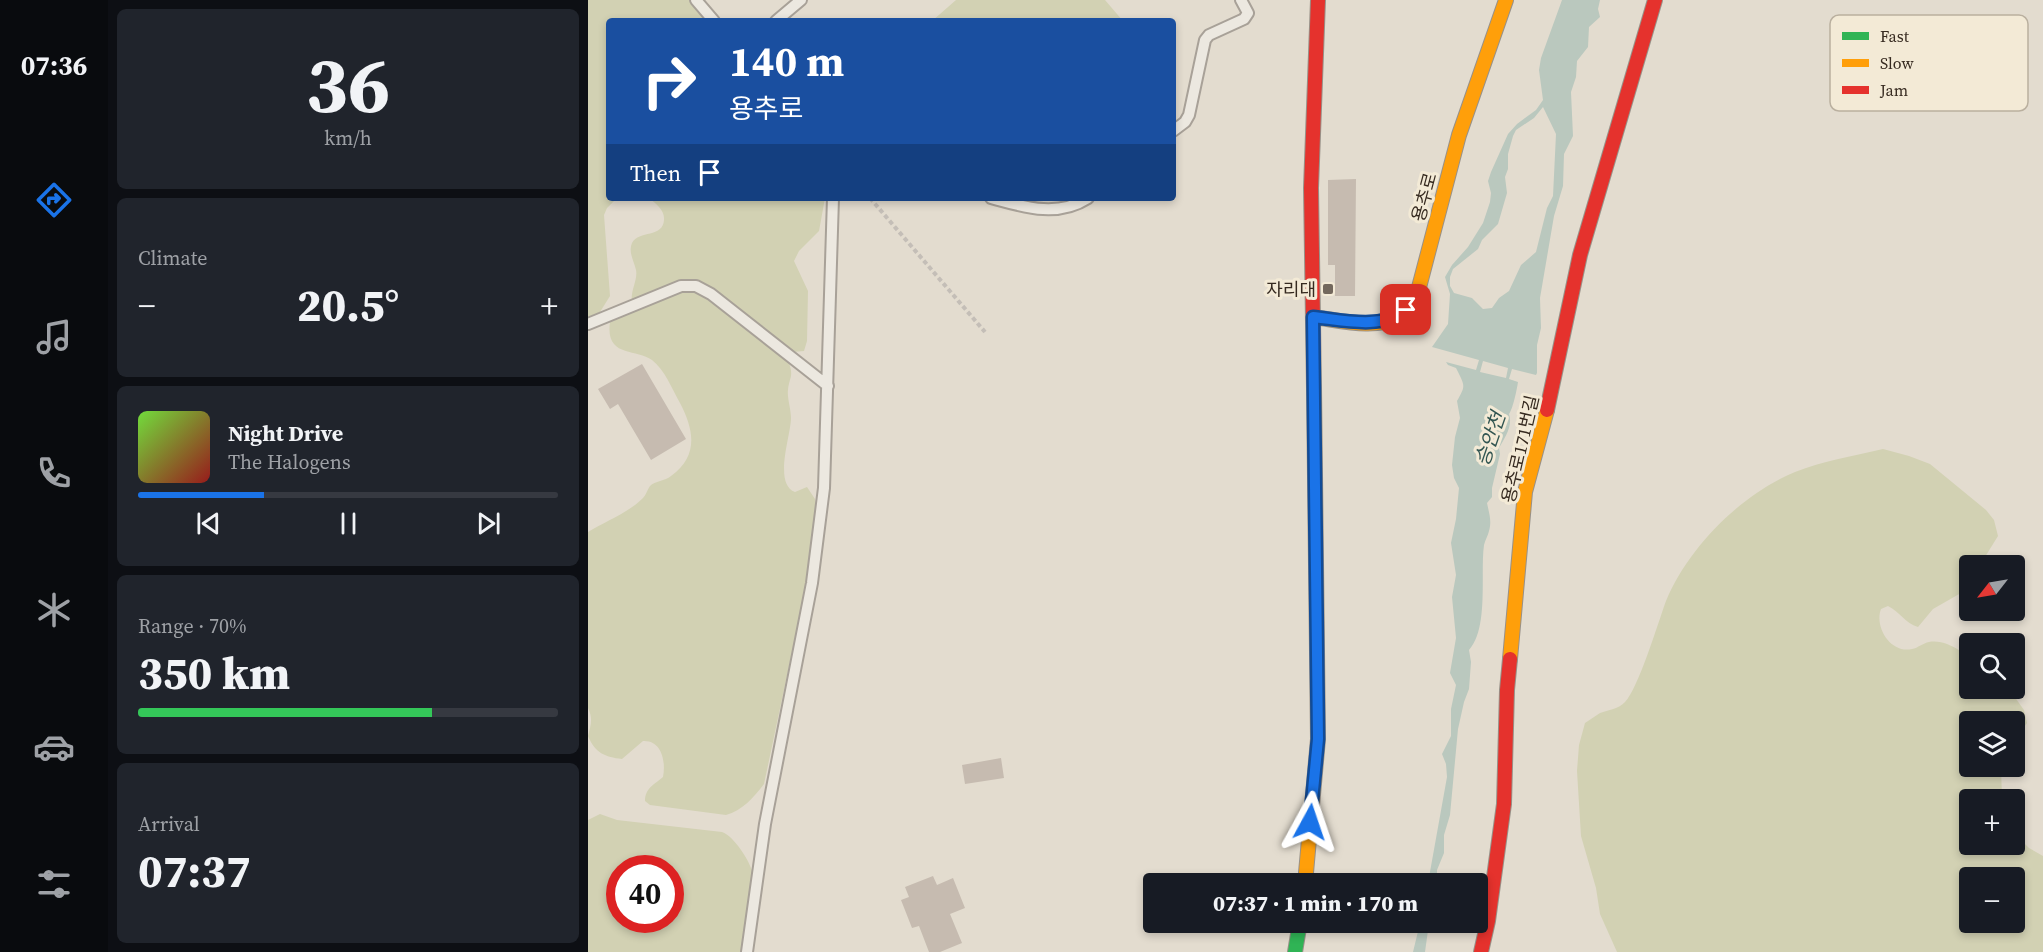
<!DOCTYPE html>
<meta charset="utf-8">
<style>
:root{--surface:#171b24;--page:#20242c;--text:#f1f3f6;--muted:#9ea1a6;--line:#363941;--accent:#1a73e8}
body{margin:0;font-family:"Source Serif 4","Noto Sans KR",serif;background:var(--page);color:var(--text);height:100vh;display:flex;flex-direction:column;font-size:22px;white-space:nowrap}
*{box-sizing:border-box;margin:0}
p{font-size:20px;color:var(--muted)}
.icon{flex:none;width:33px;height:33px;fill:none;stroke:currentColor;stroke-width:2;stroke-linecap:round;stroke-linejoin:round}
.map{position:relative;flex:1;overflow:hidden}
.sheet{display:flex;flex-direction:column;gap:9px;padding:9px;background:#0d0f14;width:480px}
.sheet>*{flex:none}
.banner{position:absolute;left:18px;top:18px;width:570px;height:183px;border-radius:6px;box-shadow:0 3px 9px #0003;background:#1a4fa0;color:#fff;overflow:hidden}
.needle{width:39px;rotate:239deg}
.tools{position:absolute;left:1371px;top:555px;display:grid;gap:12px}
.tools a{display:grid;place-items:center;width:66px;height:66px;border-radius:6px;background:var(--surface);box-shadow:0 3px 9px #0003;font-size:30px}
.speed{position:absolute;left:18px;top:855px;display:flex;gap:12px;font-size:30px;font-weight:700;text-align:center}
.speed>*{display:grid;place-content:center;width:78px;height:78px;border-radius:50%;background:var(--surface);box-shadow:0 3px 9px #0003;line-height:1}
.speed .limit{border:9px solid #d22;background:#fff;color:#111}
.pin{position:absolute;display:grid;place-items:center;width:51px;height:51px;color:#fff;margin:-26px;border-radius:12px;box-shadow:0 3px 9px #0006}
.me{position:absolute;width:66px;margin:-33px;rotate:5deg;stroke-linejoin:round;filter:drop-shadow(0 0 4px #0008)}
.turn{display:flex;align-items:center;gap:21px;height:126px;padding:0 24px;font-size:27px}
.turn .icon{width:78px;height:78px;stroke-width:2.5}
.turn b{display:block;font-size:42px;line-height:51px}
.then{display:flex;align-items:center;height:57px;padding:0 24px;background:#0003;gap:12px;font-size:22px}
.big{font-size:45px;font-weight:800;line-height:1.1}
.sheet .widget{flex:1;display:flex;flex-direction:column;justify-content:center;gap:9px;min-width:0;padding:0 21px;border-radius:9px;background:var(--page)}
.sheet .dial{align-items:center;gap:0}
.dial b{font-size:78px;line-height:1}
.song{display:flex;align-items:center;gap:18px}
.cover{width:72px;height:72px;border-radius:9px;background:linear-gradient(135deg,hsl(100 70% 55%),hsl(0 70% 35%))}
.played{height:6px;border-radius:3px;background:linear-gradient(90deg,var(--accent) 30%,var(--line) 30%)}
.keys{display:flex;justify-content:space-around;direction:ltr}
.heat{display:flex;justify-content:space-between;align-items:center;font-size:33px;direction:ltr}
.charge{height:9px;border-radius:4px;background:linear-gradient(90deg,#34c759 70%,var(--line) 0)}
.trip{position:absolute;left:555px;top:873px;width:345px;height:60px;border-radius:6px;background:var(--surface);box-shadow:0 3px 9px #0003;font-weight:800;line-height:60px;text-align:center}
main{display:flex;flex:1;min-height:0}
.tabs{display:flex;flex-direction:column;width:108px;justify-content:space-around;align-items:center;background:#090b0e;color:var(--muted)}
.tabs .icon{width:42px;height:42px}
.tabs .on{color:var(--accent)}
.tabs b{font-size:27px;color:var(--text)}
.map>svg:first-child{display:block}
.green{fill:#d2d1b3;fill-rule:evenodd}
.water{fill:#bac8be;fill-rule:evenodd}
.building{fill:#c6bbb0}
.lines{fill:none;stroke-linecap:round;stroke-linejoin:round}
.lane-casing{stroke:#a8a198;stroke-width:14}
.fast-casing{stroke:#989188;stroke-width:16}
.slow-casing{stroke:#989188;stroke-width:16}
.jam-casing{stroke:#989188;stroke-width:16}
.path{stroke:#c4beb7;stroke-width:4;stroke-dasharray:4.5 3;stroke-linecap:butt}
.lane{stroke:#ece8e0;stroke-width:10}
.fast{stroke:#30b455;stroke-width:14}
.slow{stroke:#ff9f0a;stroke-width:14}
.jam{stroke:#e5322d;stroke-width:14}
.route-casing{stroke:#114b97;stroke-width:15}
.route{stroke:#1a73e8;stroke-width:10}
.poi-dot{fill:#73685d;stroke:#f3ead6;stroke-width:2}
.labels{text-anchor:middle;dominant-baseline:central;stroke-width:6;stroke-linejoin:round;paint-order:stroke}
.street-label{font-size:18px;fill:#362a20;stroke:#f3ead6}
.poi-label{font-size:18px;fill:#362a20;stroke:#f3ead6;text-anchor:end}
.water-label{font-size:20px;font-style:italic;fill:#315551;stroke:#f3ead6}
.key{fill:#f3ead6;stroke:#bab09f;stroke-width:1.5}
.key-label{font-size:16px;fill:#362a20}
</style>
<main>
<nav class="tabs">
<b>07:36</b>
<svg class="icon on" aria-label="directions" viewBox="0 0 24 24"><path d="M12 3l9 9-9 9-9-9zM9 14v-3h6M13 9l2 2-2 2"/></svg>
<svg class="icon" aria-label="music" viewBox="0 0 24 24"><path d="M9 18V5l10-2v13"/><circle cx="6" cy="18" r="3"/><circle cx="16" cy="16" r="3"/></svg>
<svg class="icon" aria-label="phone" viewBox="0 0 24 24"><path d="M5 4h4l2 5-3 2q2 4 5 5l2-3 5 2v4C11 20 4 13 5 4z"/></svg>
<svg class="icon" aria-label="climate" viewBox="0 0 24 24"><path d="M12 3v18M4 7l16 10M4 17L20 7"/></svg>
<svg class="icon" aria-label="car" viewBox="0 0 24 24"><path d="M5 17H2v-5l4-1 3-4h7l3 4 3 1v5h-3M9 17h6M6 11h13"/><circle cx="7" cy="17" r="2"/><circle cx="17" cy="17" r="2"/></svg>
<svg class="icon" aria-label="filters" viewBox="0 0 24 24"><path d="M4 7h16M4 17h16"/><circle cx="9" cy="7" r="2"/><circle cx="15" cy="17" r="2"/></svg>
</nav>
<section class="sheet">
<div class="widget dial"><b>36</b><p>km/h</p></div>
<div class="widget"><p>Climate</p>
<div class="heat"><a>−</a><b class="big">20.5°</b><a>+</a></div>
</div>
<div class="widget">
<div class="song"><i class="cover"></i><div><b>Night Drive</b><p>The Halogens</p></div></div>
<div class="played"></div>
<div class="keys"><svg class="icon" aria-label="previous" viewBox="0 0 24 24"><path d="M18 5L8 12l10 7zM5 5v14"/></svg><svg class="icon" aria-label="pause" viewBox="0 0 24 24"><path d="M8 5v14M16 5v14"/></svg><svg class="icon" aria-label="next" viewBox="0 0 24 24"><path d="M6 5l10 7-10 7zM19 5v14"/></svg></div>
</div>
<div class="widget"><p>Range · 70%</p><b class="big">350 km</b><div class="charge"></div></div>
<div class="widget"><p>Arrival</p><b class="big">07:37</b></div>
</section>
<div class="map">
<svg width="1455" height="952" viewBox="0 0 1455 952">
<rect width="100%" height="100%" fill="#e3dccf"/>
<!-- green -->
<path class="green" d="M 0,0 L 101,0 L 119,21 L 21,21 L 21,198 L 29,198 L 19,208 L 16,215 L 22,296 L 12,312 L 0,317 Z
M 368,0 L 517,0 L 535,21 L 344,21 Z
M 61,198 L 237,198 L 231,231 L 211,251 L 206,261 L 220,291 L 219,341 L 216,351 L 205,352 L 110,281 L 44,302 C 42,291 50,280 48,270 C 46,261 40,252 44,243 C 51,230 75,238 76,220 C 77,210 68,204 61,198 Z
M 106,290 L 119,297 L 201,363 C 206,377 201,378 200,390 C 199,398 203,409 203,418 C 203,435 185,484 207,492 L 219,487 L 227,499 L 229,510 L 219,581 L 176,784 C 166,797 154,811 138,815 L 62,805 L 57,801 C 57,788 67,784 75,777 C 78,762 74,740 55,741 L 34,759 C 17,757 7,753 0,736 C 3,725 5,718 0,708 L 0,532 C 18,521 40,513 55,498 C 58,495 59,490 62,486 C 67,481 77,481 83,476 C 111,456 106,430 92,403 C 84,389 77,370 64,360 C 48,348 17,358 22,322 L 93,292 Z
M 1295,449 L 1321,456 L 1342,464 L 1398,510 L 1406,520 L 1410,536 L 1392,565 L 1382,566 L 1381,585 L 1373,593 L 1345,609 L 1330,627 C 1317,623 1312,612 1300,606 L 1293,609 C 1286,627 1303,654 1324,649 C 1330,648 1335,643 1341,642 C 1347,641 1354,642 1359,644 C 1384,654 1382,665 1382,688 L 1421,689 L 1436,710 L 1439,723 L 1432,733 L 1427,737 L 1426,722 L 1382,722 L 1382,766 L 1413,767 L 1414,799 L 1382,800 L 1382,844 L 1426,844 L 1427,834 L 1441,848 L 1455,856 L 1455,952 L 1029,952 L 1012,914 L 1008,888 L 993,836 L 989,771 L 991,745 L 997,723 C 1002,720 1007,716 1012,713 C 1020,710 1031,709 1037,702 C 1050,689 1070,623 1078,601 C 1100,548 1153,494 1207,472 C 1234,461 1266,456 1295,449 ZM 1382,878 L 1426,878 L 1426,922 L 1382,922 Z
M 12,814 L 29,820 L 134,832 C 146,836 163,862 165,875 L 156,952 L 0,952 L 0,820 ZM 32,868 L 82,868 L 82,920 L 32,920 Z"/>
<!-- water -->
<path class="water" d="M 974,0 L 1012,0 L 1010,9 L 1012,17 L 1001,27 L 1000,47 L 989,61 L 988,77 L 983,92 L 985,136 L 976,154 L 975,186 L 966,216 L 952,298 L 953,328 L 949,345 L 949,373 L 948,375 L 924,369 L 921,379 L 930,382 C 929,389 925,409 921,414 C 925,426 917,437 911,448 L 912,454 L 904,488 L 904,497 L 899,503 C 901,513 904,521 901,531 C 900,536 897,540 896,545 C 892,573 901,628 881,650 L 883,662 L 881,689 L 876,702 L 870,729 L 862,815 L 856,835 L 856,853 L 849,870 L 849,883 L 840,883 L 859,777 L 858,764 L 854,754 L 863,736 L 863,709 L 868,685 L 862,673 L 868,638 L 864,597 L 868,575 L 863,543 L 868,519 L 871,488 L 866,478 L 864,465 L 867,437 L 872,418 L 869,401 C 878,385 877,386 868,368 L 860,365 L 858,362 L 888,370 L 891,360 L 844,347 L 860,324 L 862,294 L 857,277 L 864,265 L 880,247 L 895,223 L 902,202 L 903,193 L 900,181 L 903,172 L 920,134 L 929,124 L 948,110 L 955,100 L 951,70 L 953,58 ZM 955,107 L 968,134 L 965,196 L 959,208 L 948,252 L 933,265 L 921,291 L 911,298 L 904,308 L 895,309 L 884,298 L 866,293 L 862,286 L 862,277 L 865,269 L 890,249 L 894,240 L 910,224 L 919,193 L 917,177 L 920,169 L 920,154 L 925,136 L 928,130 L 946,118 ZM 895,361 L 920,368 L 918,378 L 892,372 Z
M 832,923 L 841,923 L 837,952 L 825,952 Z"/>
<!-- building -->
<path class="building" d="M 768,179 L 767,296 L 747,296 L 747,265 L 740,265 L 740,180 Z
M 54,364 L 98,439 L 63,460 L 30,404 L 22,409 L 10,389 Z
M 413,758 L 416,778 L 377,784 L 374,765 Z
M 345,876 L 349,885 L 365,878 L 377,908 L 362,914 L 374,943 L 352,952 L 341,952 L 331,926 L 324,928 L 313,900 L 321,897 L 317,887 Z"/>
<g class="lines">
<defs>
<path id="lane" d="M 108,0 L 126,21
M 188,21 L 213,0
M 585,131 L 597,122 L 601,115 L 617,40 L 621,35 L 656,19 L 660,13 L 653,0
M 403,198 C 436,207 469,218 500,198
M 0,324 L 93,286 L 108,286 L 123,294 L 240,386
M 159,952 L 177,824 L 224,583 L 236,488 L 245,198"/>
<path id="fast" d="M 707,952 L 712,922"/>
<path id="slow" d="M 725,317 C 751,320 787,330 810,317 C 819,312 824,303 829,295 L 871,135 L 918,0
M 922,659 L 937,492 L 959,410
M 717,884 L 730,739 L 726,388"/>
<path id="jam" d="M 726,388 L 723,188 L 730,0
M 959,410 L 992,255 L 1067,0
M 893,952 L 900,921 L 916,804 L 919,690 L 922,659"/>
</defs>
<!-- lane casing -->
<use href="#lane" class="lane-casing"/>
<!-- fast casing -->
<use href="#fast" class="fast-casing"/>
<!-- slow casing -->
<use href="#slow" class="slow-casing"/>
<!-- jam casing -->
<use href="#jam" class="jam-casing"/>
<!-- path -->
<path class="path" d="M 282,198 L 397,332"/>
<!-- lane -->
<use href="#lane" class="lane"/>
<!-- fast -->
<use href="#fast" class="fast"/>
<!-- slow -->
<use href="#slow" class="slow"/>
<!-- jam -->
<use href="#jam" class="jam"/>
</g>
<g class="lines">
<defs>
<path id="route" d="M 722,822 L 730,739 L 725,317 C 754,320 794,330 818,310"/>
</defs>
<!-- route casing -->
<use href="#route" class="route-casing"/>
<!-- route -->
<use href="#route" class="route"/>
</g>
<!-- markers -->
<rect class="poi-dot" x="734" y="283" width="12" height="12" rx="3"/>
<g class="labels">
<!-- street labels -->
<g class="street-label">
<text transform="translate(836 197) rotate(-75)">용추로</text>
<text transform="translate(932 449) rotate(-77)">용추로171번길</text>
</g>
<!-- poi labels -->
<g class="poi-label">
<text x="728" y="289">자리대</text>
</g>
<!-- water labels -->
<g class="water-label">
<text transform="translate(902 439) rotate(-71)">승안천</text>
</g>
</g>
<!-- legend -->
<rect x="1242" y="15" width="198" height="96" rx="9" class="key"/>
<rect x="1254" y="32" width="27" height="8" fill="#30b455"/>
<rect x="1254" y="59" width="27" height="8" fill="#ff9f0a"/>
<rect x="1254" y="86" width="27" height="8" fill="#e5322d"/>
<g class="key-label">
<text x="1292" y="42">Fast</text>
<text x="1292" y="69">Slow</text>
<text x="1292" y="96">Jam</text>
</g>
</svg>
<div class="tools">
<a><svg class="needle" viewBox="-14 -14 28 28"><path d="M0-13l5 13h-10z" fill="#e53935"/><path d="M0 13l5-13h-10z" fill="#9ea1a6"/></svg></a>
<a><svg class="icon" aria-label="search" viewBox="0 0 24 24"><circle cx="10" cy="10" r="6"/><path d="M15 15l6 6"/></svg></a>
<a><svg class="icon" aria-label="layers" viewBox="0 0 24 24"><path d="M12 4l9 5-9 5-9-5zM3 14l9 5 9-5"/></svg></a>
<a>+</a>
<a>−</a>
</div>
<div class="speed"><div class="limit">40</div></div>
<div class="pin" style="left:818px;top:310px;background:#d93025"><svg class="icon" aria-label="arrive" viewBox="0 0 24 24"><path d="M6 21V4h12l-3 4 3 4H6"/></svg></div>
<svg class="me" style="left:722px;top:822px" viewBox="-20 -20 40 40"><path d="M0-17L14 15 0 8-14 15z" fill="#1a73e8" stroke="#fff" stroke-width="4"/></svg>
<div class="trip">07:37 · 1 min · 170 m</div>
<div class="banner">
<div class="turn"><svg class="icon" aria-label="right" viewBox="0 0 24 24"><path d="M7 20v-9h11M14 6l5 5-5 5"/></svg><div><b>140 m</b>용추로</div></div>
<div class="then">Then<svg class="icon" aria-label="arrive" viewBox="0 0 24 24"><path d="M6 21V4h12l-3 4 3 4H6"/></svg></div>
</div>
</div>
</main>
